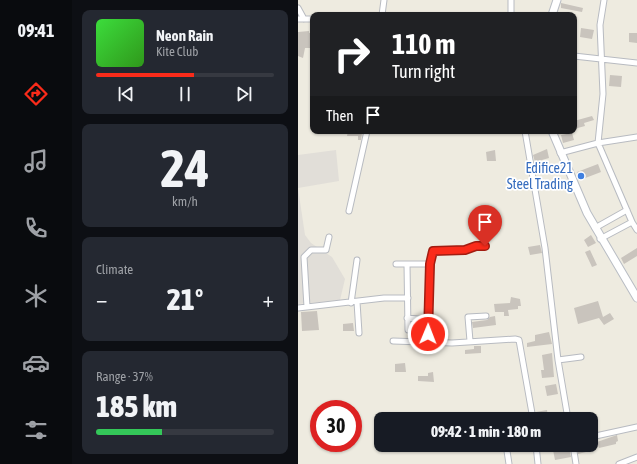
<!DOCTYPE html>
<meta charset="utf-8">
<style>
:root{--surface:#171b24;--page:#242831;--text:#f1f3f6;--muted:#9ea1a6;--line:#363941;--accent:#fa2b1a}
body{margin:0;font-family:"Asap Condensed",sans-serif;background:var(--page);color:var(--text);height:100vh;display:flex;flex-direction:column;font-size:15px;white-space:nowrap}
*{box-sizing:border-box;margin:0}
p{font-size:13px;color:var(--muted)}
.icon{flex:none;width:22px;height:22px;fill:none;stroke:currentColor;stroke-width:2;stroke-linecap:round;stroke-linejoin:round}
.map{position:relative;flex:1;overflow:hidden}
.sheet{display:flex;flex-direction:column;gap:10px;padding:10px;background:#0d0f14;width:226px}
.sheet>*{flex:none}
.top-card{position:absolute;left:12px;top:12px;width:267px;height:122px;border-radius:8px;box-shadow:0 1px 3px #0004;background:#202124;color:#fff;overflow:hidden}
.speed{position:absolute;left:12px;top:400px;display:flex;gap:8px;font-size:20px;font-weight:700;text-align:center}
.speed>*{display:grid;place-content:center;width:52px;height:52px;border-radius:50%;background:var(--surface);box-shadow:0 1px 3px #0004;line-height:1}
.speed .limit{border:6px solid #d22;background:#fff;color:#111}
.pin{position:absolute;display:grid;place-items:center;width:34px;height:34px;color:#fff;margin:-41px -17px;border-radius:50% 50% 50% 0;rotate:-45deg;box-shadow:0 0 4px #0007}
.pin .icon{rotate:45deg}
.me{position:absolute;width:44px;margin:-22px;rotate:1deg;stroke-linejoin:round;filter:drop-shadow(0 0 3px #0008)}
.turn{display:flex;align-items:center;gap:14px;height:84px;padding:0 16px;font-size:18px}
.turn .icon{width:52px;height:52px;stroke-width:2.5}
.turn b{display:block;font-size:28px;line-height:34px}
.then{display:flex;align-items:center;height:38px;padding:0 16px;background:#0003;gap:8px;font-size:15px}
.big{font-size:30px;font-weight:800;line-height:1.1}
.sheet .card{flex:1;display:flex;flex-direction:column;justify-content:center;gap:6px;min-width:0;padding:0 14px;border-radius:8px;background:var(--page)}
.sheet .dial{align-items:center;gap:0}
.dial b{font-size:52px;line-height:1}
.song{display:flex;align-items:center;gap:12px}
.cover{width:48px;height:48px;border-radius:6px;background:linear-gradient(135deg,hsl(120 70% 55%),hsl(110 70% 35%))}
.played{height:4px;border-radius:2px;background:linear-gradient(90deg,var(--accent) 55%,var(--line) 55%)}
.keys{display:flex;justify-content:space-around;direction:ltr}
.heat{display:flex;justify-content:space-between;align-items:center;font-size:22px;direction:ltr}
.charge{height:6px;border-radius:3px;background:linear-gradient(90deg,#34c759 37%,var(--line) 0)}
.trip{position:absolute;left:76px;top:412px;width:224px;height:40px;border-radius:8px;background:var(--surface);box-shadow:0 1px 3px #0004;font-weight:800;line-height:40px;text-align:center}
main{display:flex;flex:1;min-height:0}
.tabs{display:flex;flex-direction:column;width:72px;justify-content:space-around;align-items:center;background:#090b0e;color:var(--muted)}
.tabs .icon{width:28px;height:28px}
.tabs .active{color:var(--accent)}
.tabs b{font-size:18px;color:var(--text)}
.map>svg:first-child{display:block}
.industrial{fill:#e1ded8}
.building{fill:#c9c4bd}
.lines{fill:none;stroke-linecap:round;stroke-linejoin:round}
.minor-casing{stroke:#b8bbc1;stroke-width:7}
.secondary-casing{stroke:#b9bdc4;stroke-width:9}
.minor{stroke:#fff;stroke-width:5}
.secondary{stroke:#fff;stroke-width:7}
.route-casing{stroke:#a21c11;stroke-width:10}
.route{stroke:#fa2b1a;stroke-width:7}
.shop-dot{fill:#3f7fe0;stroke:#fff;stroke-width:1.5}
.labels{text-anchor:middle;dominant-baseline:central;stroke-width:3.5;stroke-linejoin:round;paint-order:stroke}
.shop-label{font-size:14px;fill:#366cbe;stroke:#fff;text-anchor:end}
</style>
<main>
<nav class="tabs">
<b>09:41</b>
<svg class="icon active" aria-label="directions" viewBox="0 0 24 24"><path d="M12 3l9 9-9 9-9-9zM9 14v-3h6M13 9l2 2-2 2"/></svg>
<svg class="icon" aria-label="music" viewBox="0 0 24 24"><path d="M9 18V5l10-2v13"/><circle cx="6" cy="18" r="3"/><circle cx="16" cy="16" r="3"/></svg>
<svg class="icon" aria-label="phone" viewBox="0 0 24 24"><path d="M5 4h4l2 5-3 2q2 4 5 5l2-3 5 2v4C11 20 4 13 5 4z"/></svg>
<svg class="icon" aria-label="climate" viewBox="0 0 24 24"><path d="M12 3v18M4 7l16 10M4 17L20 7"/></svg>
<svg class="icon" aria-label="car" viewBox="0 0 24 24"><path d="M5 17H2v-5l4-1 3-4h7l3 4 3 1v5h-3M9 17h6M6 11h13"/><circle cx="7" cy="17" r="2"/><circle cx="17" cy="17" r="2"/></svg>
<svg class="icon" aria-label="filters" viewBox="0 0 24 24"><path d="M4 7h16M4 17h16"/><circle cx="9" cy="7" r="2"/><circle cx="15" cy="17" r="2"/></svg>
</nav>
<section class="sheet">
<div class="card">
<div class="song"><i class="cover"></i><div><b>Neon Rain</b><p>Kite Club</p></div></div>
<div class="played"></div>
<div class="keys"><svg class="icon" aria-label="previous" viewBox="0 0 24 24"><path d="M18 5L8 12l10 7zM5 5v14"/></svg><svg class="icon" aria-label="pause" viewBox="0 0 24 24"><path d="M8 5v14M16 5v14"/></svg><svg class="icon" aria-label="next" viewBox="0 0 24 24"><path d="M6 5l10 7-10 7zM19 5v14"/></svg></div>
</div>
<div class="card dial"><b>24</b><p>km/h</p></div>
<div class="card"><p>Climate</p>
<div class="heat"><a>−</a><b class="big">21°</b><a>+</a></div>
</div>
<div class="card"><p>Range · 37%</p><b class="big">185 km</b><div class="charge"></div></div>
</section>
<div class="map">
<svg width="339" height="464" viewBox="0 0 339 464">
<rect width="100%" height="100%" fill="#eeebe0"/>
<!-- industrial -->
<path class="industrial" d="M 38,150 L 41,181 L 0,188 L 7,235 L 13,243 L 34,257 L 47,279 L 42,300 L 0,304 L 0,155 Z"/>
<!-- building -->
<path class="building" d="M 263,3 L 285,8 L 284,12 L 263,8 Z
M 283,28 L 296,30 L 294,39 L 282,37 Z
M 11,31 L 11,33 L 15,32 L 15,48 L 7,48 L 5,58 L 0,56 L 0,32 Z
M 331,33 L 339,33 L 339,43 L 331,42 Z
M 312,75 L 324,76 L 323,87 L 311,86 Z
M 294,116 L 296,120 L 286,123 L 287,126 L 276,129 L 276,121 Z
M 50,131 L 64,133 L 63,140 L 60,140 L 60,136 L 49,136 Z
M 274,133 L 276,140 L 265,143 L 263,135 Z
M 249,149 L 251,158 L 237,162 L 235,155 Z
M 197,150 L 198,161 L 189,161 L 188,152 Z
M 300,164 L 303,172 L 282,180 L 279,172 Z
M 293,235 L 298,243 L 290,247 L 286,240 Z
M 242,245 L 244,253 L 232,255 L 230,247 Z
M 339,248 L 339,256 L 326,264 L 323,258 Z
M 292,250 L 299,265 L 294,267 L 287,252 Z
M 213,297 L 222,299 L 223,306 L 220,306 L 220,309 L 210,310 L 211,316 L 206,316 L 206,312 L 197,312 L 196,304 L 212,303 Z
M 300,301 L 305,317 L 312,313 L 316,319 L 306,325 L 301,318 L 280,324 L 276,308 Z
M 19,311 L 21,330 L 4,331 L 3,312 Z
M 197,316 L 198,325 L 175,328 L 174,322 L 189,320 L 192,317 Z
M 55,323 L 56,331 L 45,331 L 45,324 Z
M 251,332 L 254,344 L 229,347 L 229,343 L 237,341 L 237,335 Z
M 176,346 L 183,346 L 183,353 L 167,354 L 167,350 L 176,349 Z
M 254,353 L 256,377 L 244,378 L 243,370 L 246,370 L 244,355 Z
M 107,363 L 108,372 L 97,372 L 97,364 Z
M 135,372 L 136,382 L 120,381 L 120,376 L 130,376 L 130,373 Z
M 258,384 L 260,394 L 249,396 L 247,386 Z
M 249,410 L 250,419 L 250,417 L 265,414 L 266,419 L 239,419 L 238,412 Z
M 319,435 L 320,441 L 318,442 L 318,444 L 301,448 L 299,442 Z
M 254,445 L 261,445 L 262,449 L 271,448 L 273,457 L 257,460 Z
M 279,445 L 298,445 L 298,447 L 288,449 L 288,452 L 280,454 Z"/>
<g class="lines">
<defs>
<path id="minor" d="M 213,0 L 213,15
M 306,0 L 302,25 L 305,94 L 300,143 L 334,222
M 0,8 L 6,19
M 84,15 L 86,0
M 0,19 L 15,19
M 276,56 L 339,63
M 227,131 L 247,248 L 260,360 L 270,419
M 262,153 L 300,143 L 339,137
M 51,211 L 69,131
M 297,228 L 329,210
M 302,239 L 334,222 L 339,230
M 98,264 L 133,264
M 109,264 L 110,330
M 59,302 L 61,333
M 53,303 L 59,260
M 9,307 L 6,257 L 13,250 L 28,250 L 31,237
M 0,308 L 86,298 L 110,298
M 109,318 L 131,320
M 95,341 L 154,343 L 217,339 L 221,340 L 235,419
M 130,341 L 133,264 L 135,251 L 167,249 L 178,246 L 187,246
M 172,341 L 170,317 L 188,316
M 260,360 L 283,357
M 293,437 L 339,427
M 238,445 L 240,464
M 275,445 L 278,464
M 209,451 L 211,464
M 321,464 L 339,457"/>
<path id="secondary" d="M 254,15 L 259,0
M 254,131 L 289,213 L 339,298"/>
</defs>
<!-- minor casing -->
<use href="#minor" class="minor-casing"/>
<!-- secondary casing -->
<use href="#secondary" class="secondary-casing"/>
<!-- minor -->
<use href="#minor" class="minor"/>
<!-- secondary -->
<use href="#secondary" class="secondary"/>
</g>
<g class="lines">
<defs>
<path id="route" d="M 130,334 L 132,264 L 135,251 L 167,250 L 178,246 L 187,246"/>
</defs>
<!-- route casing -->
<use href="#route" class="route-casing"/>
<!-- route -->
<use href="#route" class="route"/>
</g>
<!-- markers -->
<circle class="shop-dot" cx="283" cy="176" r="4"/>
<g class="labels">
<!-- shop labels -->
<g class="shop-label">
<text x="275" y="168">Edifice21<tspan x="275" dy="16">Steel Trading</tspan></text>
</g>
</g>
</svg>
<div class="speed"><div class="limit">30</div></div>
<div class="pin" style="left:187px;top:246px;background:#d93025"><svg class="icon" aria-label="arrive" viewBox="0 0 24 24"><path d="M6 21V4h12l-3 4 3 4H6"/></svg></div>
<svg class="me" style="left:130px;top:334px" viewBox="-20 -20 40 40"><circle r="17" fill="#fa2b1a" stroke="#fff" stroke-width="3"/><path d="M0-11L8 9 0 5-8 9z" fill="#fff"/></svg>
<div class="trip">09:42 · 1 min · 180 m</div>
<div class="top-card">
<div class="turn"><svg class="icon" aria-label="right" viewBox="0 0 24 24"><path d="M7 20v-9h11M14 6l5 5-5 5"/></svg><div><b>110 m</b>Turn right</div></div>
<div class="then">Then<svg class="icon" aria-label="arrive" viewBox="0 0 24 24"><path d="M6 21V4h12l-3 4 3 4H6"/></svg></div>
</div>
</div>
</main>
